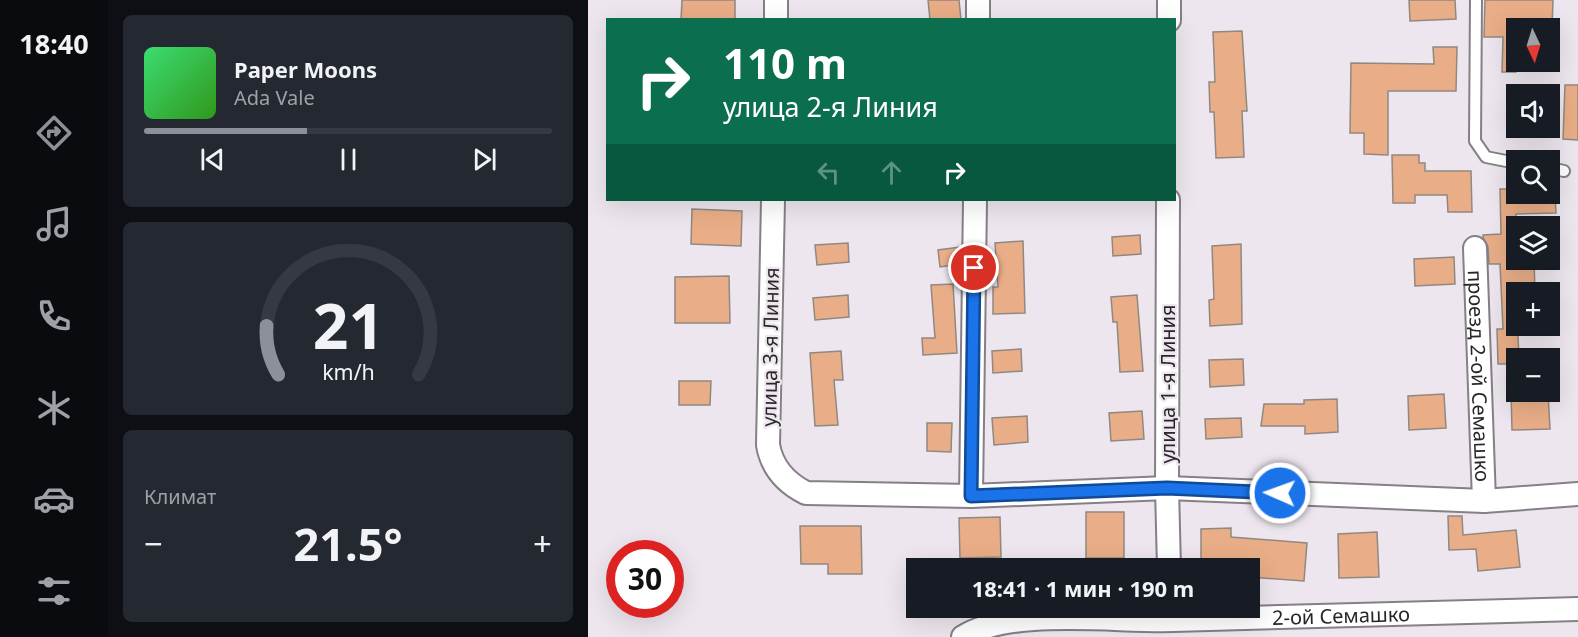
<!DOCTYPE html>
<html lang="ru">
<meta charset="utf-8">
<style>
:root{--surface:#171b24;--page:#242831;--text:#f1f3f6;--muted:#9ea1a6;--line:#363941;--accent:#8c9099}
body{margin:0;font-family:"Noto Sans",sans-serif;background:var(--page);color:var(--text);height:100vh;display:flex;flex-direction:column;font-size:22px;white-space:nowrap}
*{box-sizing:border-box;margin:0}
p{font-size:20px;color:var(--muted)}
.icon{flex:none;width:33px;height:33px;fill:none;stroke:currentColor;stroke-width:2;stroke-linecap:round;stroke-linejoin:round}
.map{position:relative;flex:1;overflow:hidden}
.panel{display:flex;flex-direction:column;gap:15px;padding:15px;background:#0d0f14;width:480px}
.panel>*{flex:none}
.guide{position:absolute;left:18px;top:18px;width:570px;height:183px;border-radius:0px;box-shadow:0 6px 24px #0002;background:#0b6e4f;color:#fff;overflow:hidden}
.needle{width:39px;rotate:176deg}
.fabs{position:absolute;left:918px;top:18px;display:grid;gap:12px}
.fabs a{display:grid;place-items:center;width:54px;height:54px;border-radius:0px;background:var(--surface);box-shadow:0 6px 24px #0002;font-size:30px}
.speed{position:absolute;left:18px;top:540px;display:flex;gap:12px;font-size:30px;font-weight:700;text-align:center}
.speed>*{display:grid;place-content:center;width:78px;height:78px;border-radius:50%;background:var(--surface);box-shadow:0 6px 24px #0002;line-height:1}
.speed .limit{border:9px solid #d22;background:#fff;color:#111}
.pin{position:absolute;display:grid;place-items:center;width:51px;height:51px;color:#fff;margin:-26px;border:3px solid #fff;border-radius:50%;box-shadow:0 2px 6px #0007}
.me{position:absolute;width:66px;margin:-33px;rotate:272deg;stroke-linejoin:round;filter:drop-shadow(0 0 4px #0008)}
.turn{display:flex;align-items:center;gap:21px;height:126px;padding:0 18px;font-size:27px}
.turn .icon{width:78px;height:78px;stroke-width:2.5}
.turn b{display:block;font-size:42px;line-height:51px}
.lanes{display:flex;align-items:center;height:57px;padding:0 18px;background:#0003;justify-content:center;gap:30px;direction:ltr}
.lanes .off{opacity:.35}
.big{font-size:45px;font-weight:700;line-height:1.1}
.panel .tile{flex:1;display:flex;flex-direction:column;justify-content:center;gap:9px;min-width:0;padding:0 21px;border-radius:9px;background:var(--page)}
.panel .dial{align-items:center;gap:0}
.dial svg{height:156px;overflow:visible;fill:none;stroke:var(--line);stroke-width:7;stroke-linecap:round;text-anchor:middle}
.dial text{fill:var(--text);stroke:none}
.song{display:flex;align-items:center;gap:18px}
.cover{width:72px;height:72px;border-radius:9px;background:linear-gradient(135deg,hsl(140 70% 55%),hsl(110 70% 35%))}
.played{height:6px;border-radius:3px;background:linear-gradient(90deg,var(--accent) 40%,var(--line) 40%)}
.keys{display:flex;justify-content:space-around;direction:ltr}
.heat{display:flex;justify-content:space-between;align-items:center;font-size:33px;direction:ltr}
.trip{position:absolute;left:318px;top:558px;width:354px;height:60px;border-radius:0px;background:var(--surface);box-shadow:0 6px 24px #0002;font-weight:700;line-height:60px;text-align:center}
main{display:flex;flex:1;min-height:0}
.tabs{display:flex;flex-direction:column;width:108px;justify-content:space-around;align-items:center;background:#090b0e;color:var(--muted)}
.tabs .icon{width:42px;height:42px}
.tabs .active{color:var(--accent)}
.tabs b{font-size:27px;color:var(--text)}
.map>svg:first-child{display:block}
.building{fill:#e9ae87;stroke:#918882;stroke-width:1.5}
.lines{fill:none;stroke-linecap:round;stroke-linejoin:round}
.service-casing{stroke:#857f86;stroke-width:14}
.minor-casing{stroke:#857f86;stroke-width:26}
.service{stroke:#fff;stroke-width:10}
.minor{stroke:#fff;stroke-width:22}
.route-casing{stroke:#114b97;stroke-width:15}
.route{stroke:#1a73e8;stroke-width:10}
.labels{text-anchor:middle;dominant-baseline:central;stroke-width:4.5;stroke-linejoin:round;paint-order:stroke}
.street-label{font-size:20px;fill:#292629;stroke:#ede6ee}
</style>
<main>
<nav class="tabs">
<b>18:40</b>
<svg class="icon active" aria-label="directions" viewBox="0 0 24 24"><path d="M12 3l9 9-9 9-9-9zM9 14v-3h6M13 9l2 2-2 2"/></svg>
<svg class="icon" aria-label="music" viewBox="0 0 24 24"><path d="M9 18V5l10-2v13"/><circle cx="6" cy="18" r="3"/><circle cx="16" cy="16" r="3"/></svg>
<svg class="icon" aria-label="phone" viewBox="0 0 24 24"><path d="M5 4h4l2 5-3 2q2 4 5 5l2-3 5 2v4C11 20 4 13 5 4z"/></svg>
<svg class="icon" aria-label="climate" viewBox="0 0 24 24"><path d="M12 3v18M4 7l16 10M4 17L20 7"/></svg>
<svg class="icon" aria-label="car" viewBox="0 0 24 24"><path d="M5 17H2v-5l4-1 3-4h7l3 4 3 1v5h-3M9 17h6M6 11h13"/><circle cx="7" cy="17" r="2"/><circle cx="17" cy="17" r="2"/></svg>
<svg class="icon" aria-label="filters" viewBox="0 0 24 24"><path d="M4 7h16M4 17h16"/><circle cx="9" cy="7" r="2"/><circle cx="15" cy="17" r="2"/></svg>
</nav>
<section class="panel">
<div class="tile">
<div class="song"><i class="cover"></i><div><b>Paper Moons</b><p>Ada Vale</p></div></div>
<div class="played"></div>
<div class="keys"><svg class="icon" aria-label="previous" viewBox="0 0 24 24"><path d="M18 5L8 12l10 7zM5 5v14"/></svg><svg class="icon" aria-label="pause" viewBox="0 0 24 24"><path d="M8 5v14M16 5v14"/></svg><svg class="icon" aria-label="next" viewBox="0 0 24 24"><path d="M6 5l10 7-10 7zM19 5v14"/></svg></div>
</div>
<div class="tile dial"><svg viewBox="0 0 100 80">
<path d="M14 69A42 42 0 1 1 86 69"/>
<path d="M14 69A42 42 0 0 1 8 44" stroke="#8c9099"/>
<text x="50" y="56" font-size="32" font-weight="700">21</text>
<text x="50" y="72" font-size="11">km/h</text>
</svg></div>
<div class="tile"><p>Климат</p>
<div class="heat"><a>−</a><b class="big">21.5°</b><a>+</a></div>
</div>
</section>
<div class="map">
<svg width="990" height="637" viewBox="0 0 990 637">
<rect width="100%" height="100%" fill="#ede6ee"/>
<!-- building -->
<path class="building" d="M 94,0 L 147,0 L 147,20 L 93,20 Z
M 340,0 L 371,0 L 373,20 L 342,20 Z
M 821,0 L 867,0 L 868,19 L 822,21 Z
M 897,0 L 965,0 L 964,28 L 928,28 L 928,72 L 914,72 L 915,37 L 896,37 Z
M 654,31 L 659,111 L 654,111 L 656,157 L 628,158 L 626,112 L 622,112 L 621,82 L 627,82 L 625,32 Z
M 845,47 L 869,47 L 868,91 L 800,91 L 800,155 L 776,154 L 776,133 L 762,133 L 763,63 L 846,64 Z
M 977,85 L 990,85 L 990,140 L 975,139 Z
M 804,155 L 831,155 L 831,163 L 837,163 L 837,171 L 883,171 L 884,212 L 860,212 L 859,195 L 827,195 L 827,203 L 805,203 Z
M 912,189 L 928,189 L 928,194 L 967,194 L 968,213 L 928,214 L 928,260 L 946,260 L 947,292 L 928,292 L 931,358 L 928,358 L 928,364 L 910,364 L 909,329 L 915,329 L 912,264 L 901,264 L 900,247 L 895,237 L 895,235 L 913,234 Z
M 104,209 L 154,211 L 153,246 L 103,244 Z
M 552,235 L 553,254 L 525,256 L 524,237 Z
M 435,241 L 437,313 L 405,314 L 405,287 L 410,287 L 407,243 Z
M 260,243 L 261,262 L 229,265 L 227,245 Z
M 653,244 L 654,324 L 622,326 L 621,300 L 626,299 L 624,246 Z
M 372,247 L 373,264 L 352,267 L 350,250 Z
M 866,257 L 867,284 L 827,286 L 826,259 Z
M 141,276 L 142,323 L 87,323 L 87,277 Z
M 365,284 L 369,353 L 335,355 L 334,338 L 347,338 L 343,285 Z
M 260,295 L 261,317 L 227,320 L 225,298 Z
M 549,295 L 555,371 L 532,372 L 529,322 L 525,322 L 523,297 Z
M 433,349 L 434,371 L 405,373 L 404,351 Z
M 253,351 L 255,380 L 246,380 L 250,425 L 227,426 L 222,353 Z
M 655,359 L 656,385 L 622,387 L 621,360 Z
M 91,381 L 123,381 L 122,405 L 91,405 Z
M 923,392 L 960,392 L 962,429 L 924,430 Z
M 856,394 L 858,428 L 821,430 L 820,396 Z
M 749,399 L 750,432 L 717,434 L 717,426 L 673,426 L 676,404 L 716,404 L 716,400 Z
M 554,411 L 556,439 L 523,441 L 521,413 Z
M 439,416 L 440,442 L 406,445 L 404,418 Z
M 653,418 L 654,437 L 618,439 L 617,419 Z
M 339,423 L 364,423 L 363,452 L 339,451 Z
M 498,512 L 536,512 L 536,558 L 498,558 Z
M 860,516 L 874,516 L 875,535 L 928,530 L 932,567 L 890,571 L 888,549 L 861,550 Z
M 412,517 L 413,557 L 372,558 L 371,518 Z
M 212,526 L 273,526 L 274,574 L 240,574 L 240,564 L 213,564 Z
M 643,528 L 643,537 L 719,543 L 716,581 L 662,577 L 663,563 L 613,564 L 613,529 Z
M 789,532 L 791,577 L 751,578 L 750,534 Z"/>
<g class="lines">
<defs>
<path id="service" d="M 888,0 L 887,141 L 898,157 L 928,163
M 962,168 L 976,171"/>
<g id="minor">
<path d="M 188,20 L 188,0"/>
<path d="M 390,20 L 390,0"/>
<path d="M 581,20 L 581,0"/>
<path d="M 185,200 L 180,445 C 184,468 198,483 218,493 L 383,496 L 579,488 L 896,501 L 990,494"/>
<path d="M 580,200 L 579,488 L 581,568"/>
<path id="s1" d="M 887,248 L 896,501"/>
<path d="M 383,496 L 387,200"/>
<path id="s2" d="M 375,637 C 422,607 528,622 585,620 C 720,616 855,612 990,609"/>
</g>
</defs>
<!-- service casing -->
<use href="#service" class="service-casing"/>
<!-- minor casing -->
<use href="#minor" class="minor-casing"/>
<!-- service -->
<use href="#service" class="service"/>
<!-- minor -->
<use href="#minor" class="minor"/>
</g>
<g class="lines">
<defs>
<path id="route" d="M 386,268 L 383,496 L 579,488 L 692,493"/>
</defs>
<!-- route casing -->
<use href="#route" class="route-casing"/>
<!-- route -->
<use href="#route" class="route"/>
</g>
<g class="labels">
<!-- street labels -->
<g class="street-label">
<text transform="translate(182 347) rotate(-89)">улица 3-я Линия</text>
<text stroke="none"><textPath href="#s1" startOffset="128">проезд 2-ой Семашко</textPath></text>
<text transform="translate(579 384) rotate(-90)">улица 1-я Линия</text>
<text stroke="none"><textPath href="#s2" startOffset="381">2-ой Семашко</textPath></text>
</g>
</g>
</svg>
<div class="fabs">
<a><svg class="needle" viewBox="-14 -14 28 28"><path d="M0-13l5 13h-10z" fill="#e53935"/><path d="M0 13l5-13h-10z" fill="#9ea1a6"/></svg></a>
<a><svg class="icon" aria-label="sound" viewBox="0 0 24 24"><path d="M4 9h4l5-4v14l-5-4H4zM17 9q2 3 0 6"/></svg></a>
<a><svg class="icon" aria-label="search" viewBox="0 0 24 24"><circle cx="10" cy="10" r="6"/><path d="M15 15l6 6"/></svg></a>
<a><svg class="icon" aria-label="layers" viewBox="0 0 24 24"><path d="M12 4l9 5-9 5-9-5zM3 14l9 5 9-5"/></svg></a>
<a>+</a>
<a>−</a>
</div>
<div class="speed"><div class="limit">30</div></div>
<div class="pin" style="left:386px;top:268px;background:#d93025"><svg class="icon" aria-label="arrive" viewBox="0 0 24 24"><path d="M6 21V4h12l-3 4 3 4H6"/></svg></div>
<svg class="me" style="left:692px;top:493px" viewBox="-20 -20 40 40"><circle r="17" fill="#1a73e8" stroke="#fff" stroke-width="3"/><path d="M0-11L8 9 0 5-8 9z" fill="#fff"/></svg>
<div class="trip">18:41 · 1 мин · 190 m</div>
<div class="guide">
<div class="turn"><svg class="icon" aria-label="right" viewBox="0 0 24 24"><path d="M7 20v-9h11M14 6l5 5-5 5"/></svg><div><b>110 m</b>улица 2-я Линия</div></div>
<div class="lanes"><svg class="icon off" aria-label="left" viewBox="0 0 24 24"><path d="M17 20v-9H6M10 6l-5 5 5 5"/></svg><svg class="icon off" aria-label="ahead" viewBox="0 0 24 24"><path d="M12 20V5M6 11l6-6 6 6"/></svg><svg class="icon" aria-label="right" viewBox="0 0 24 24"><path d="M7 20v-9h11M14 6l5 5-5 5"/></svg></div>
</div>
</div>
</main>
